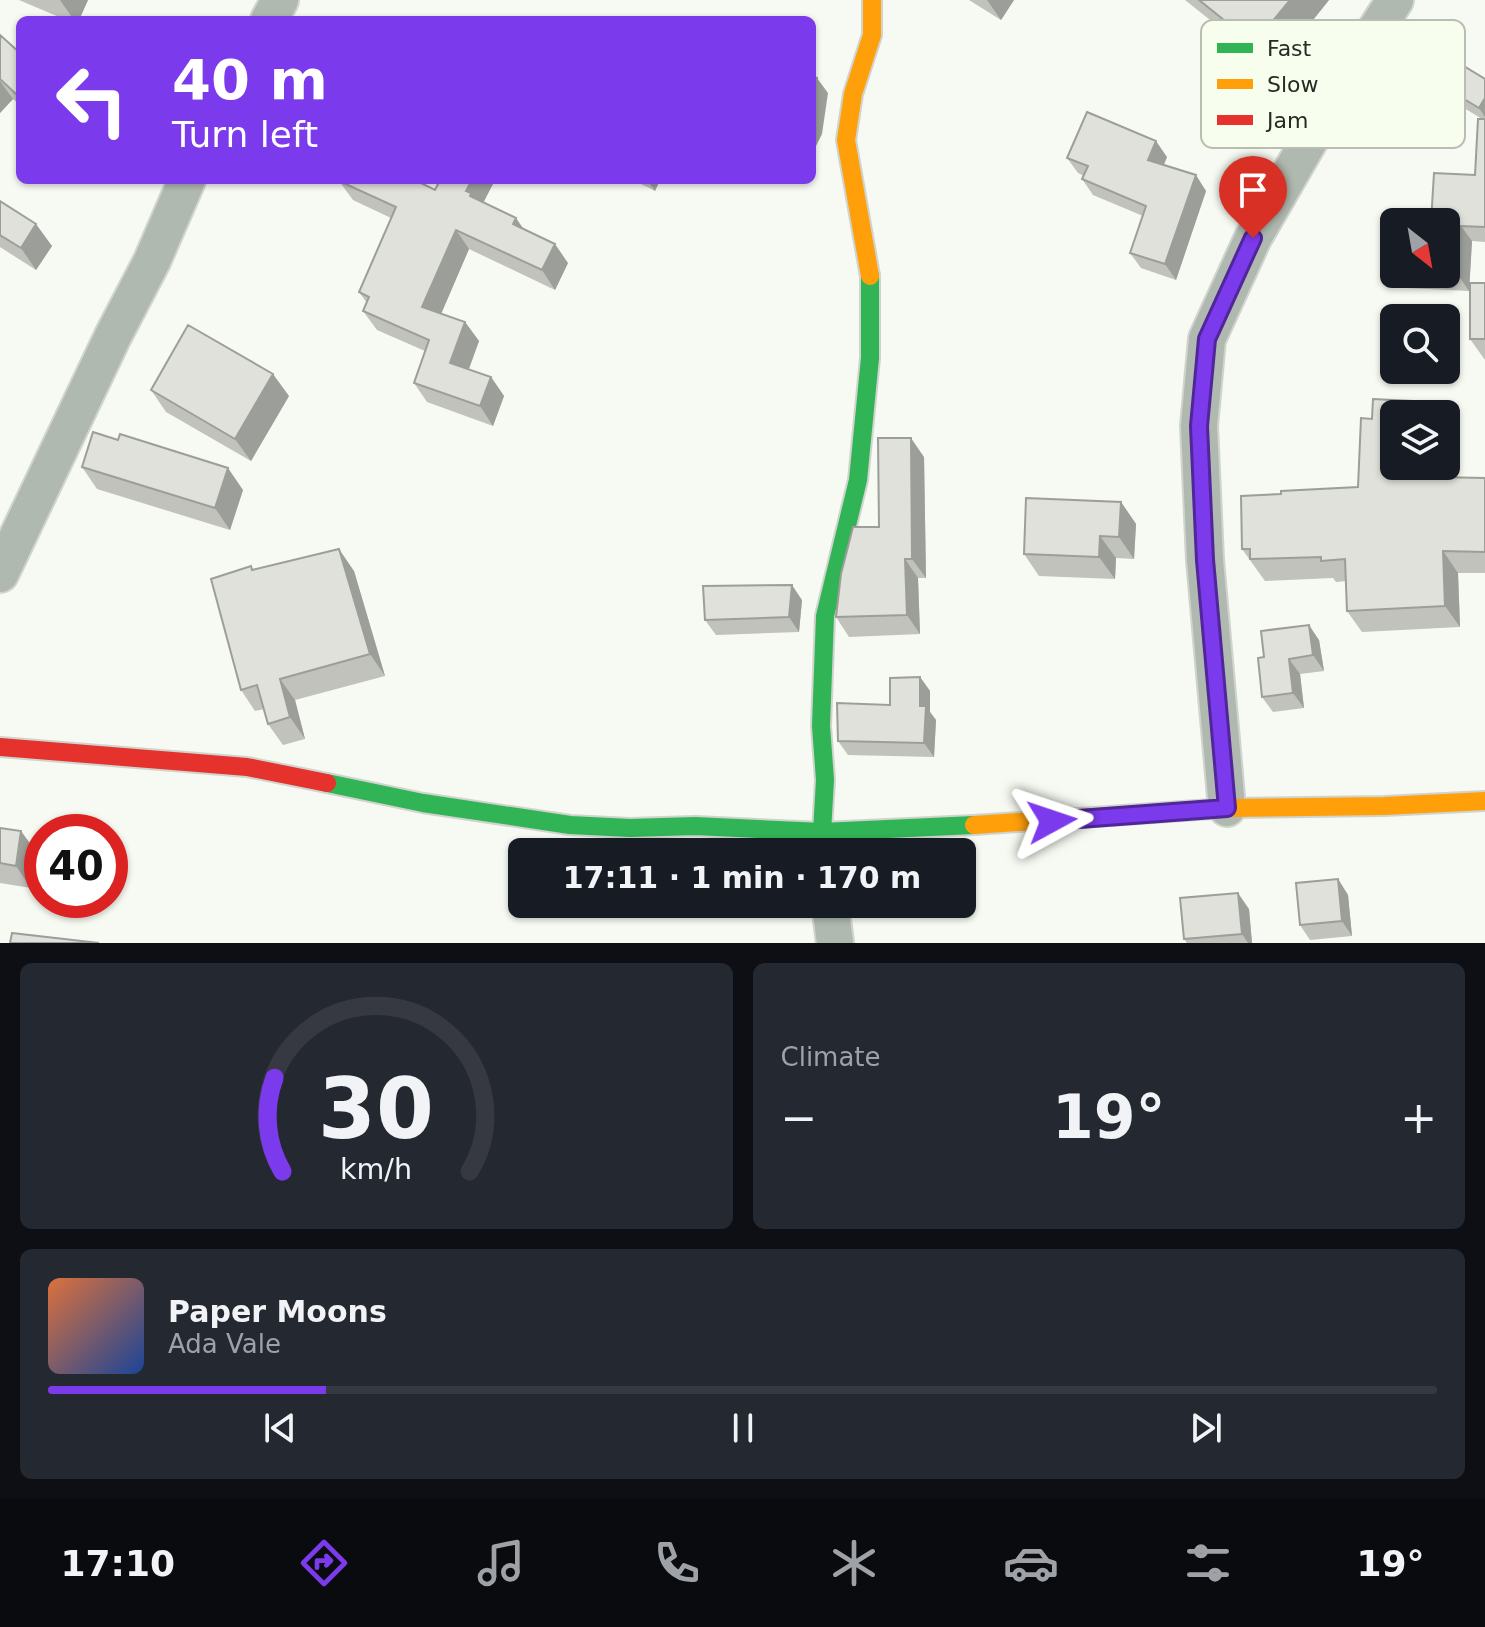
<!DOCTYPE html>
<meta charset="utf-8">
<style>
:root{--surface:#171b24;--page:#242831;--text:#f1f3f6;--muted:#9ea1a6;--line:#363941;--accent:#7c3aed}
body{margin:0;font-family:"DejaVu Sans",sans-serif;background:var(--page);color:var(--text);height:100vh;display:flex;flex-direction:column;font-size:30px;white-space:nowrap}
*{box-sizing:border-box;margin:0}
p{font-size:26px;color:var(--muted)}
.icon{flex:none;width:44px;height:44px;fill:none;stroke:currentColor;stroke-width:2;stroke-linecap:round;stroke-linejoin:round}
.map{position:relative;height:943px;overflow:hidden}
.sheet{display:flex;flex-direction:column;gap:20px;padding:20px;background:#0d0f14;flex:1}
.sheet>*{flex:none}
.guide{position:absolute;left:16px;top:16px;width:800px;height:168px;border-radius:12px;box-shadow:0 2px 6px #0004;background:#7c3aed;color:#fff;overflow:hidden}
.needle{width:52px;rotate:149deg}
.buttons{position:absolute;left:1380px;top:208px;display:grid;gap:16px}
.buttons a{display:grid;place-items:center;width:80px;height:80px;border-radius:12px;background:var(--surface);box-shadow:0 2px 6px #0004;font-size:40px}
.speed{position:absolute;left:24px;top:814px;display:flex;gap:16px;font-size:40px;font-weight:700;text-align:center}
.speed>*{display:grid;place-content:center;width:104px;height:104px;border-radius:50%;background:var(--surface);box-shadow:0 2px 6px #0004;line-height:1}
.speed .limit{border:12px solid #d22;background:#fff;color:#111}
.pin{position:absolute;display:grid;place-items:center;width:68px;height:68px;color:#fff;margin:-82px -34px;border-radius:50% 50% 50% 0;rotate:-45deg;box-shadow:0 0 8px #0007}
.pin .icon{rotate:45deg}
.me{position:absolute;width:88px;margin:-44px;rotate:85deg;stroke-linejoin:round;filter:drop-shadow(0 0 6px #0008)}
.turn{display:flex;align-items:center;gap:28px;height:168px;padding:0 24px;font-size:36px}
.turn .icon{width:104px;height:104px;stroke-width:2.5}
.turn b{display:block;font-size:56px;line-height:68px}
.big{font-size:60px;font-weight:600;line-height:1.1}
.sheet .widget{flex:1;display:flex;flex-direction:column;justify-content:center;gap:12px;min-width:0;padding:0 28px;border-radius:12px;background:var(--page)}
.sheet .dial{align-items:center;gap:0}
.dial svg{height:208px;overflow:visible;fill:none;stroke:var(--line);stroke-width:7;stroke-linecap:round;text-anchor:middle}
.dial text{fill:var(--text);stroke:none}
.song{display:flex;align-items:center;gap:24px}
.cover{width:96px;height:96px;border-radius:12px;background:linear-gradient(135deg,hsl(20 70% 55%),hsl(220 70% 35%))}
.played{height:8px;border-radius:4px;background:linear-gradient(90deg,var(--accent) 20%,var(--line) 20%)}
.keys{display:flex;justify-content:space-around;direction:ltr}
.heat{display:flex;justify-content:space-between;align-items:center;font-size:44px;direction:ltr}
.sheet .tiles{flex:1;display:grid;gap:20px;grid-template-columns:1fr 1fr}
.widget:last-child{grid-column:span 2}
.trip{position:absolute;left:508px;top:838px;width:468px;height:80px;border-radius:12px;background:var(--surface);box-shadow:0 2px 6px #0004;font-weight:600;line-height:80px;text-align:center}
.menu{display:flex;height:128px;justify-content:space-around;align-items:center;background:#090b0e;color:var(--muted)}
.menu .icon{width:56px;height:56px}
.menu .on{color:var(--accent)}
.menu b{font-size:36px;color:var(--text)}
.map>svg:first-child{display:block}
.lines{fill:none;stroke-linecap:round;stroke-linejoin:round}
.street-casing{stroke:#d1d4ce;stroke-width:40}
.fast-casing{stroke:#d1d4ce;stroke-width:22}
.slow-casing{stroke:#d1d4ce;stroke-width:22}
.jam-casing{stroke:#d1d4ce;stroke-width:22}
.street{stroke:#afb9af;stroke-width:36}
.fast{stroke:#30b455;stroke-width:18}
.slow{stroke:#ff9f0a;stroke-width:18}
.jam{stroke:#e5322d;stroke-width:18}
.wall{fill:#c0c2bb}
.shaded-wall{fill:#9c9e99}
.building{fill:#dfe1da;stroke:#9c9e99;stroke-width:2}
.route-casing{stroke:#51269a;stroke-width:20}
.route{stroke:#7c3aed;stroke-width:14}
.key{fill:#f7feee;stroke:#b9beb1;stroke-width:2}
.key-label{font-size:22px;fill:#282a24}
</style>
<div class="map">
<svg width="1485" height="943" viewBox="0 0 1485 943">
<rect width="100%" height="100%" fill="#f6faf2"/>
<g class="lines">
<defs>
<path id="street" d="M 269,20 L 280,0
M 0,574 L 113,336 L 152,261 L 187,180
M 1227,808 L 1205,560 L 1199,426 L 1207,339 L 1253,238 L 1347,75 L 1395,0
M 830,904 L 835,943"/>
<path id="fast" d="M 327,783 L 423,803 L 570,825 L 630,828 L 695,826 L 822,832 L 974,825
M 824,852 L 822,832 L 825,780 L 821,726 L 825,616 L 858,480 L 870,358 L 870,276"/>
<path id="slow" d="M 870,276 L 846,140 L 853,94 L 872,35 L 872,0
M 974,825 L 1227,808 L 1384,806 L 1485,801"/>
<path id="jam" d="M 0,747 L 247,767 L 327,783"/>
</defs>
<!-- street casing -->
<use href="#street" class="street-casing"/>
<!-- fast casing -->
<use href="#fast" class="fast-casing"/>
<!-- slow casing -->
<use href="#slow" class="slow-casing"/>
<!-- jam casing -->
<use href="#jam" class="jam-casing"/>
<!-- street -->
<use href="#street" class="street"/>
<!-- fast -->
<use href="#fast" class="fast"/>
<!-- slow -->
<use href="#slow" class="slow"/>
<!-- jam -->
<use href="#jam" class="jam"/>
</g>
<!-- wall -->
<path class="wall" d="M 19,0 L 88,0 L 79,20 L 66,20 Z
M 969,0 L 1014,0 L 1001,20 Z
M 1185,0 L 1329,0 L 1273,70 Z
M 0,35 L 20,53 L 20,105 L 13,99 L 0,113 Z
M 1391,55 L 1485,79 L 1485,242 L 1472,241 L 1469,291 L 1407,288 L 1397,274 L 1446,274 L 1475,175 L 1482,119 L 1402,70 Z
M 1167,157 L 1164,165 L 1206,191 L 1176,280 L 1141,268 L 1130,253 L 1143,216 L 1093,195 L 1082,179 L 1084,176 L 1078,173 L 1067,158 Z
M 440,180 L 495,180 L 483,203 L 523,229 L 568,263 L 555,290 L 469,249 L 441,313 L 465,322 L 479,341 L 469,369 L 491,377 L 504,396 L 493,426 L 427,402 L 414,383 L 425,351 L 377,330 L 363,311 L 367,303 L 359,292 L 391,218 L 353,200 L 339,181 L 435,190 Z
M 633,180 L 660,180 L 655,191 Z
M 0,201 L 52,246 L 36,270 L 0,247 Z
M 1485,283 L 1485,360 L 1470,339 Z
M 151,390 L 289,396 L 251,461 L 166,412 Z
M 1432,402 L 1441,414 L 1394,414 L 1446,466 L 1446,422 L 1447,428 L 1455,440 L 1453,477 L 1485,478 L 1485,573 L 1458,573 L 1460,627 L 1362,632 L 1347,611 L 1346,581 L 1336,582 L 1333,578 L 1265,581 L 1242,549 L 1281,494 L 1358,487 L 1372,419 Z
M 118,440 L 243,490 L 230,530 L 97,489 L 82,467 Z
M 924,457 L 926,578 L 918,578 L 920,634 L 849,637 L 836,617 L 879,527 Z
M 1121,502 L 1136,524 L 1134,559 L 1116,558 L 1115,579 L 1039,576 L 1024,554 Z
M 254,570 L 354,571 L 385,676 L 295,700 L 305,739 L 283,745 L 268,724 L 264,709 L 255,711 L 241,690 Z
M 802,600 L 799,632 L 716,635 L 705,620 Z
M 1319,640 L 1324,671 L 1300,674 L 1304,708 L 1273,712 L 1262,697 L 1264,657 Z
M 920,677 L 930,691 L 930,712 L 936,720 L 934,757 L 848,755 L 838,741 L 890,705 Z
M 0,828 L 37,853 L 31,888 L 0,883 Z
M 1338,879 L 1348,895 L 1352,936 L 1310,940 L 1300,925 Z
M 1249,909 L 1252,943 L 1187,943 L 1184,939 Z"/>
<!-- shaded-wall -->
<path class="shaded-wall" d="M 60,0 L 88,0 L 79,20 L 74,20 Z
M 987,0 L 1014,0 L 1001,20 Z
M 1290,0 L 1329,0 L 1273,70 L 1254,44 Z
M 817,78 L 828,93 L 822,134 L 813,152 L 812,150 L 812,112 Z
M 0,81 L 13,99 L 0,113 Z
M 1485,98 L 1485,117 L 1479,108 Z
M 1156,141 L 1167,157 L 1159,175 L 1148,160 Z
M 1196,175 L 1206,191 L 1176,280 L 1165,264 Z
M 472,180 L 495,180 L 481,207 L 483,216 L 466,191 Z
M 647,180 L 660,180 L 655,191 Z
M 516,218 L 529,237 L 513,224 Z
M 36,224 L 52,246 L 36,270 L 21,248 Z
M 1461,226 L 1472,241 L 1469,291 L 1459,276 Z
M 456,230 L 469,249 L 436,326 L 422,307 Z
M 555,244 L 568,263 L 555,290 L 542,270 Z
M 465,322 L 479,341 L 464,382 L 450,363 Z
M 273,374 L 289,396 L 251,461 L 235,439 Z
M 491,377 L 504,396 L 493,426 L 480,406 Z
M 1432,402 L 1441,414 L 1432,414 Z
M 1446,422 L 1447,428 L 1455,440 L 1452,499 L 1437,477 L 1438,466 L 1446,466 Z
M 911,438 L 924,457 L 926,578 L 912,559 Z
M 228,468 L 243,490 L 230,530 L 215,508 Z
M 1121,502 L 1136,524 L 1134,559 L 1119,537 Z
M 1100,536 L 1116,558 L 1115,579 L 1099,557 Z
M 339,549 L 354,571 L 385,676 L 370,654 Z
M 1443,551 L 1458,573 L 1460,627 L 1445,606 Z
M 905,559 L 918,578 L 920,634 L 907,615 Z
M 792,585 L 802,600 L 799,632 L 789,617 Z
M 1309,625 L 1319,640 L 1324,671 L 1313,655 Z
M 1289,659 L 1300,674 L 1304,708 L 1293,693 Z
M 920,677 L 930,691 L 930,712 L 936,720 L 934,757 L 924,743 L 920,706 Z
M 280,679 L 295,700 L 305,739 L 290,717 Z
M 21,831 L 37,853 L 31,888 L 16,866 Z
M 1338,879 L 1348,895 L 1352,936 L 1342,921 Z
M 1238,893 L 1249,909 L 1252,943 L 1248,943 L 1242,934 Z"/>
<!-- building -->
<path class="building" d="M 1199,0 L 1290,0 L 1254,44 Z
M 1406,31 L 1485,79 L 1485,98 L 1479,108 L 1391,55 Z
M 0,35 L 20,53 L 20,90 L 16,94 L 0,79 Z
M 812,76 L 817,78 L 812,112 Z
M 1087,112 L 1156,141 L 1148,160 L 1196,175 L 1165,264 L 1130,253 L 1146,206 L 1082,179 L 1088,166 L 1067,158 Z
M 1478,119 L 1485,119 L 1485,227 L 1461,226 L 1459,276 L 1420,274 L 1446,274 L 1446,222 L 1431,222 L 1434,173 L 1475,175 Z
M 340,180 L 415,180 L 435,190 L 440,180 L 472,180 L 466,191 L 471,193 L 470,196 L 516,218 L 513,224 L 555,244 L 542,270 L 456,230 L 422,307 L 465,322 L 450,363 L 491,377 L 480,406 L 414,383 L 429,340 L 363,311 L 369,297 L 359,292 L 396,207 L 339,181 Z
M 0,201 L 36,224 L 21,248 L 0,235 Z
M 1470,283 L 1485,283 L 1485,339 L 1470,339 Z
M 188,325 L 273,374 L 235,439 L 151,390 Z
M 1373,399 L 1432,402 L 1432,414 L 1394,414 L 1394,466 L 1438,466 L 1437,477 L 1485,478 L 1485,552 L 1443,551 L 1445,606 L 1347,611 L 1345,559 L 1321,561 L 1321,557 L 1250,559 L 1250,549 L 1242,549 L 1241,496 L 1281,494 L 1281,491 L 1358,487 L 1361,418 L 1372,419 Z
M 93,432 L 118,440 L 120,434 L 228,468 L 215,508 L 82,467 Z
M 878,438 L 911,438 L 912,559 L 905,559 L 907,615 L 836,617 L 841,574 L 853,527 L 879,527 Z
M 1026,498 L 1121,502 L 1119,537 L 1100,536 L 1099,557 L 1024,554 Z
M 339,549 L 370,654 L 280,679 L 290,717 L 268,724 L 257,685 L 241,690 L 211,579 L 251,566 L 252,570 Z
M 792,585 L 789,617 L 705,620 L 703,586 Z
M 1309,625 L 1313,655 L 1289,659 L 1293,693 L 1262,697 L 1258,658 L 1264,657 L 1261,631 Z
M 920,677 L 920,706 L 926,706 L 924,743 L 838,741 L 837,703 L 890,705 L 890,678 Z
M 0,828 L 21,831 L 16,866 L 0,863 Z
M 1338,879 L 1342,921 L 1300,925 L 1296,883 Z
M 1238,893 L 1242,934 L 1184,939 L 1180,898 Z
M 12,933 L 99,943 L 10,943 Z"/>
<g class="lines">
<defs>
<path id="route" d="M 1052,821 L 1227,808 L 1205,560 L 1199,426 L 1207,339 L 1253,238"/>
</defs>
<!-- route casing -->
<use href="#route" class="route-casing"/>
<!-- route -->
<use href="#route" class="route"/>
</g>
<!-- legend -->
<rect x="1201" y="20" width="264" height="128" rx="12" class="key"/>
<rect x="1217" y="43" width="36" height="10" fill="#30b455"/>
<rect x="1217" y="79" width="36" height="10" fill="#ff9f0a"/>
<rect x="1217" y="115" width="36" height="10" fill="#e5322d"/>
<g class="key-label">
<text x="1267" y="56">Fast</text>
<text x="1267" y="92">Slow</text>
<text x="1267" y="128">Jam</text>
</g>
</svg>
<div class="buttons">
<a><svg class="needle" viewBox="-14 -14 28 28"><path d="M0-13l5 13h-10z" fill="#e53935"/><path d="M0 13l5-13h-10z" fill="#9ea1a6"/></svg></a>
<a><svg class="icon" aria-label="search" viewBox="0 0 24 24"><circle cx="10" cy="10" r="6"/><path d="M15 15l6 6"/></svg></a>
<a><svg class="icon" aria-label="layers" viewBox="0 0 24 24"><path d="M12 4l9 5-9 5-9-5zM3 14l9 5 9-5"/></svg></a>
</div>
<div class="speed"><div class="limit">40</div></div>
<div class="pin" style="left:1253px;top:238px;background:#d93025"><svg class="icon" aria-label="arrive" viewBox="0 0 24 24"><path d="M6 21V4h12l-3 4 3 4H6"/></svg></div>
<svg class="me" style="left:1052px;top:821px" viewBox="-20 -20 40 40"><path d="M0-17L14 15 0 8-14 15z" fill="#7c3aed" stroke="#fff" stroke-width="4"/></svg>
<div class="trip">17:11 · 1 min · 170 m</div>
<div class="guide">
<div class="turn"><svg class="icon" aria-label="left" viewBox="0 0 24 24"><path d="M17 20v-9H6M10 6l-5 5 5 5"/></svg><div><b>40 m</b>Turn left</div></div>
</div>
</div>
<section class="sheet">
<div class="tiles">
<div class="widget dial"><svg viewBox="0 0 100 80">
<path d="M14 69A42 42 0 1 1 86 69"/>
<path d="M14 69A42 42 0 0 1 11 33" stroke="#7c3aed"/>
<text x="50" y="56" font-size="32" font-weight="700">30</text>
<text x="50" y="72" font-size="11">km/h</text>
</svg></div>
<div class="widget"><p>Climate</p>
<div class="heat"><a>−</a><b class="big">19°</b><a>+</a></div>
</div>
<div class="widget">
<div class="song"><i class="cover"></i><div><b>Paper Moons</b><p>Ada Vale</p></div></div>
<div class="played"></div>
<div class="keys"><svg class="icon" aria-label="previous" viewBox="0 0 24 24"><path d="M18 5L8 12l10 7zM5 5v14"/></svg><svg class="icon" aria-label="pause" viewBox="0 0 24 24"><path d="M8 5v14M16 5v14"/></svg><svg class="icon" aria-label="next" viewBox="0 0 24 24"><path d="M6 5l10 7-10 7zM19 5v14"/></svg></div>
</div>
</div>
</section>
<nav class="menu">
<b>17:10</b>
<svg class="icon on" aria-label="directions" viewBox="0 0 24 24"><path d="M12 3l9 9-9 9-9-9zM9 14v-3h6M13 9l2 2-2 2"/></svg>
<svg class="icon" aria-label="music" viewBox="0 0 24 24"><path d="M9 18V5l10-2v13"/><circle cx="6" cy="18" r="3"/><circle cx="16" cy="16" r="3"/></svg>
<svg class="icon" aria-label="phone" viewBox="0 0 24 24"><path d="M5 4h4l2 5-3 2q2 4 5 5l2-3 5 2v4C11 20 4 13 5 4z"/></svg>
<svg class="icon" aria-label="climate" viewBox="0 0 24 24"><path d="M12 3v18M4 7l16 10M4 17L20 7"/></svg>
<svg class="icon" aria-label="car" viewBox="0 0 24 24"><path d="M5 17H2v-5l4-1 3-4h7l3 4 3 1v5h-3M9 17h6M6 11h13"/><circle cx="7" cy="17" r="2"/><circle cx="17" cy="17" r="2"/></svg>
<svg class="icon" aria-label="filters" viewBox="0 0 24 24"><path d="M4 7h16M4 17h16"/><circle cx="9" cy="7" r="2"/><circle cx="15" cy="17" r="2"/></svg>
<b>19°</b>
</nav>
